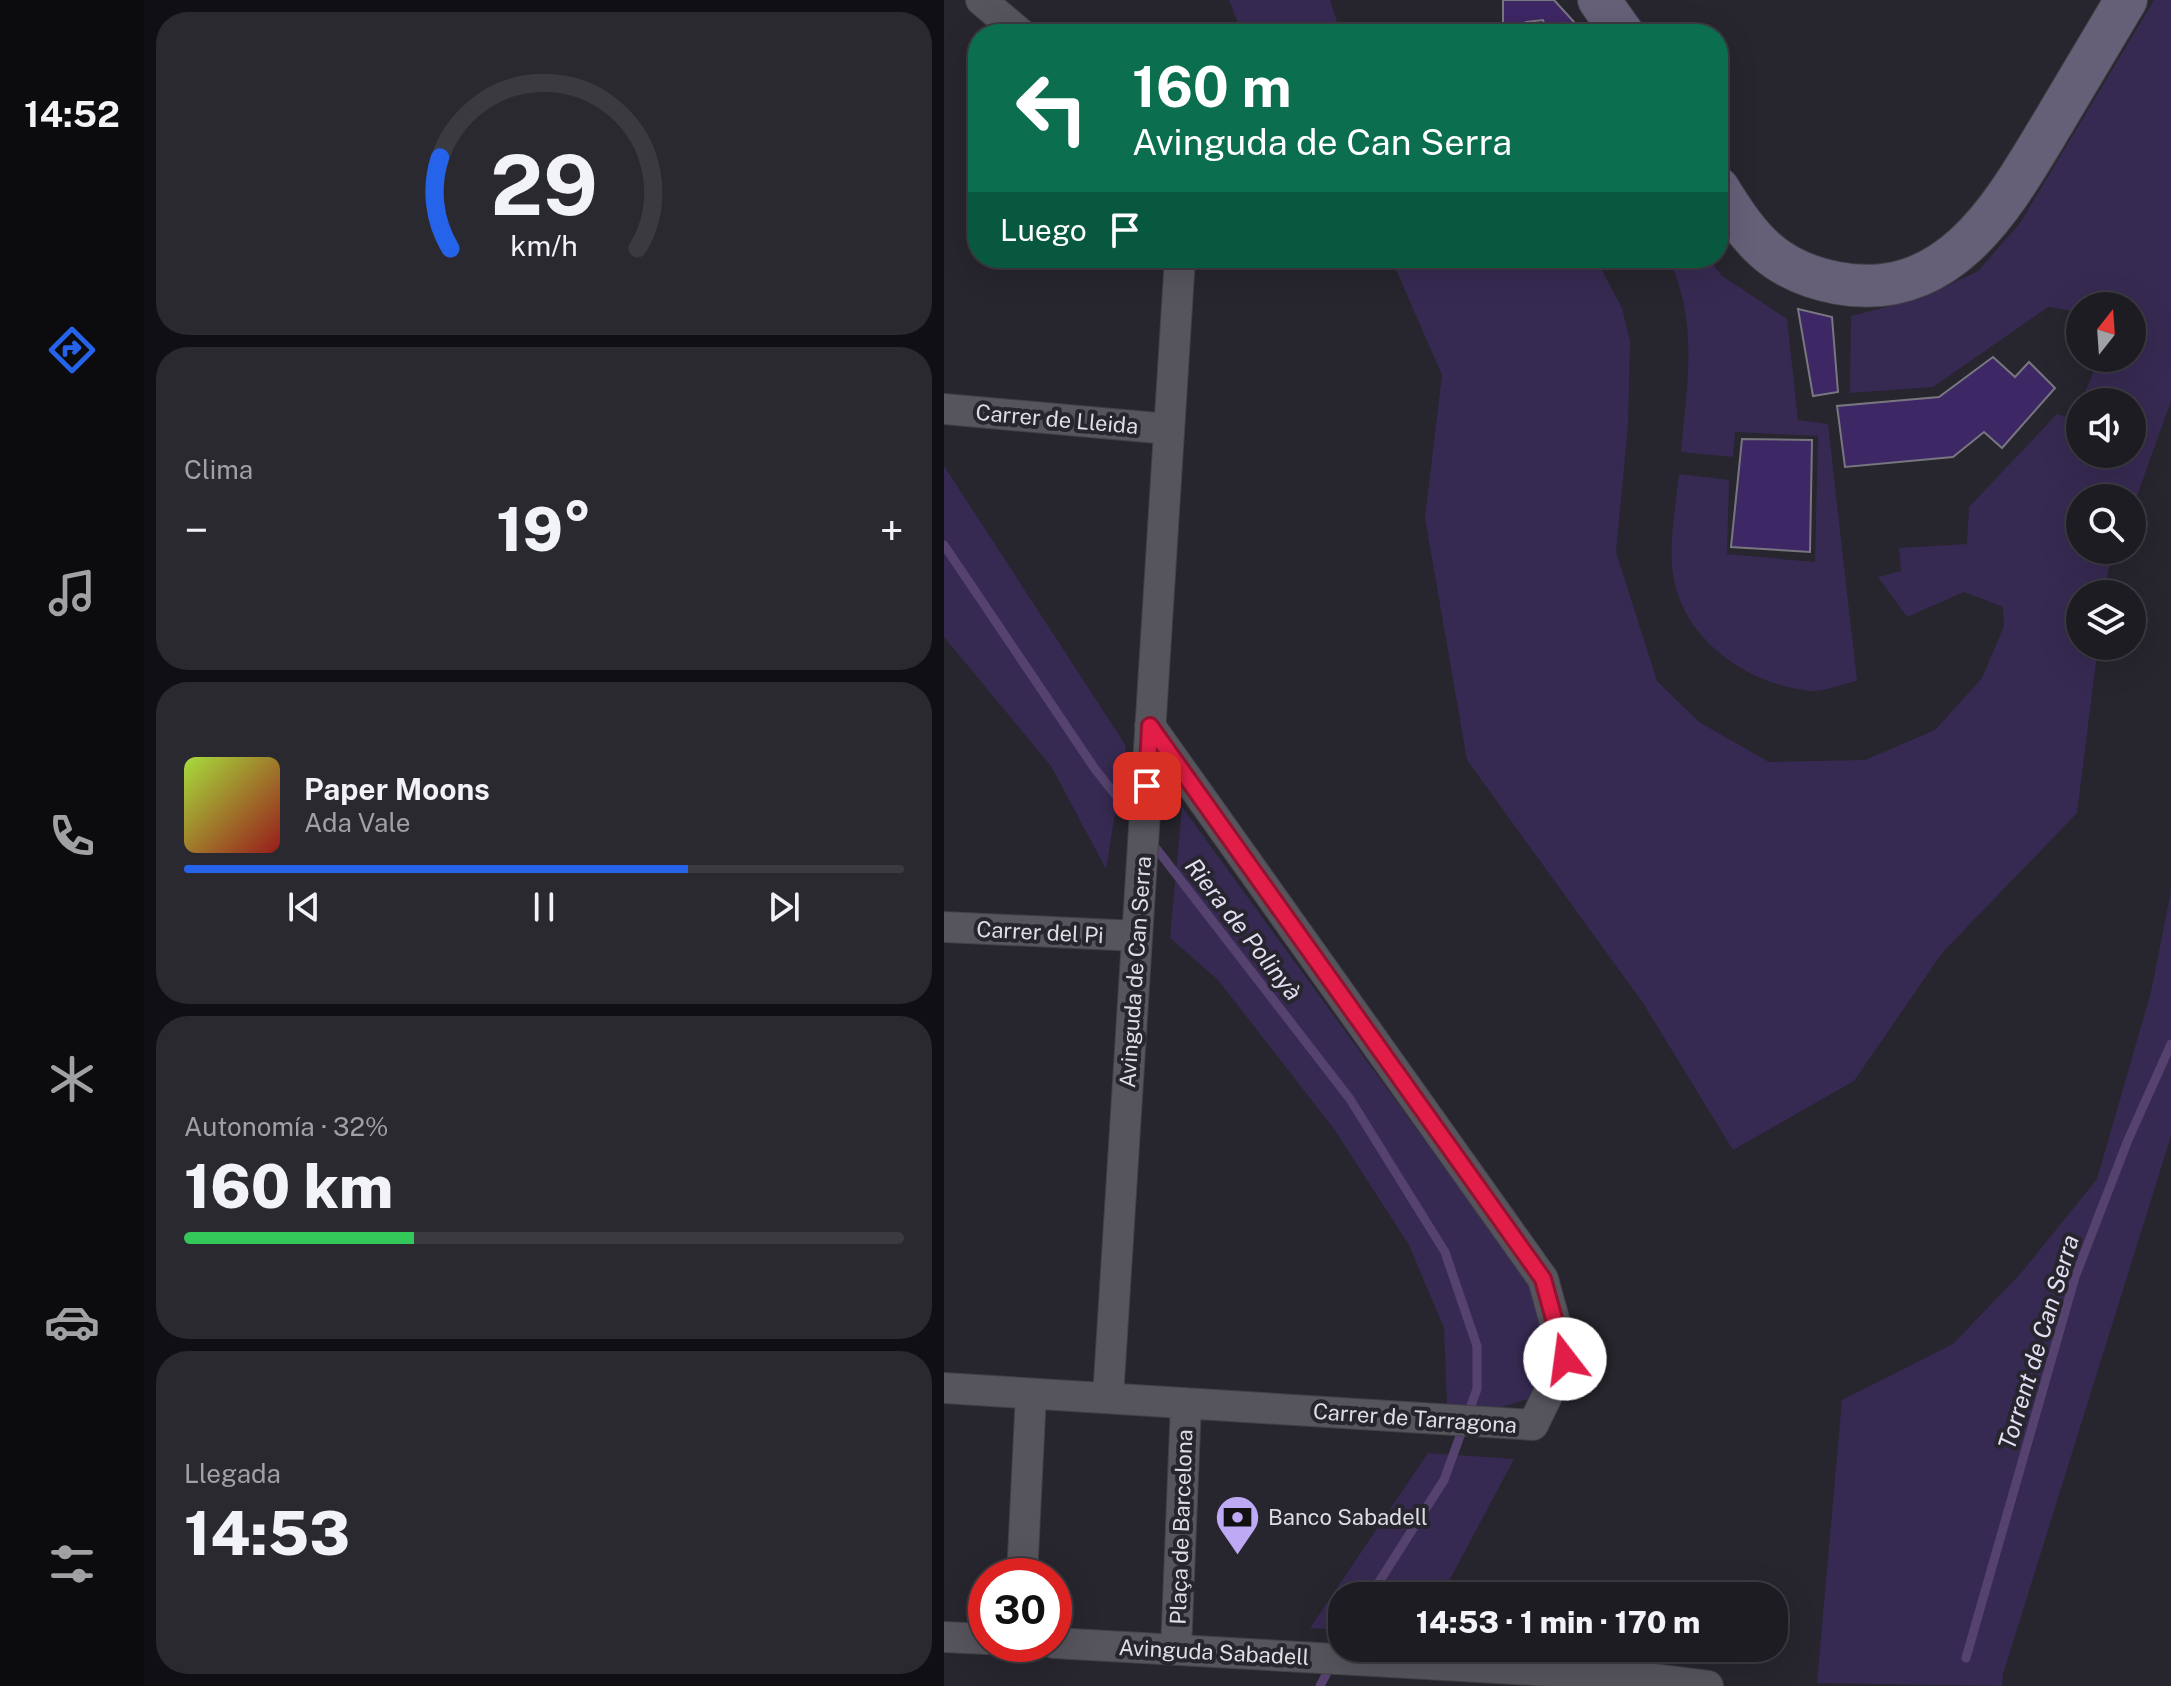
<!DOCTYPE html>
<html lang="es">
<meta charset="utf-8">
<style>
:root{--surface:#1d1c22;--page:#2a292f;--text:#f1f3f6;--muted:#a0a1a5;--line:#3b3a40;--accent:#2563eb}
body{margin:0;font-family:"Public Sans",sans-serif;background:var(--page);color:var(--text);height:100vh;display:flex;flex-direction:column;font-size:30px;white-space:nowrap}
*{box-sizing:border-box;margin:0}
p{font-size:26px;color:var(--muted)}
.icon{flex:none;width:44px;height:44px;fill:none;stroke:currentColor;stroke-width:2;stroke-linecap:round;stroke-linejoin:round}
.map{position:relative;flex:1;overflow:hidden}
.panel{display:flex;flex-direction:column;gap:12px;padding:12px;background:#100f13;width:800px}
.panel>*{flex:none}
.banner{position:absolute;left:24px;top:24px;width:760px;height:244px;border-radius:32px;box-shadow:0 8px 32px #0002,0 0 0 2px var(--line);background:#0b6e4f;color:#fff;overflow:hidden}
.needle{width:52px;rotate:17deg}
.controls{position:absolute;left:1122px;top:292px;display:grid;gap:16px}
.controls a{display:grid;place-items:center;width:80px;height:80px;border-radius:50%;background:var(--surface);box-shadow:0 8px 32px #0002,0 0 0 2px var(--line);font-size:40px}
.speed{position:absolute;left:24px;top:1558px;display:flex;gap:16px;font-size:40px;font-weight:700;text-align:center}
.speed>*{display:grid;place-content:center;width:104px;height:104px;border-radius:50%;background:var(--surface);box-shadow:0 8px 32px #0002,0 0 0 2px var(--line);line-height:1}
.speed .limit{border:12px solid #d22;background:#fff;color:#111}
.pin{position:absolute;display:grid;place-items:center;width:68px;height:68px;color:#fff;margin:-34px;border-radius:16px;box-shadow:0 4px 12px #0006}
.me{position:absolute;width:88px;margin:-44px;rotate:345deg;stroke-linejoin:round;filter:drop-shadow(0 0 6px #0008)}
.turn{display:flex;align-items:center;gap:28px;height:168px;padding:0 32px;font-size:36px}
.turn .icon{width:104px;height:104px;stroke-width:2.5}
.turn b{display:block;font-size:56px;line-height:68px}
.then{display:flex;align-items:center;height:76px;padding:0 32px;background:#0003;gap:16px;font-size:30px}
.big{font-size:60px;font-weight:800;line-height:1.1}
.panel .widget{flex:1;display:flex;flex-direction:column;justify-content:center;gap:12px;min-width:0;padding:0 28px;border-radius:32px;background:var(--page)}
.panel .dial{align-items:center;gap:0}
.dial svg{height:208px;overflow:visible;fill:none;stroke:var(--line);stroke-width:7;stroke-linecap:round;text-anchor:middle}
.dial text{fill:var(--text);stroke:none}
.song{display:flex;align-items:center;gap:24px}
.cover{width:96px;height:96px;border-radius:12px;background:linear-gradient(135deg,hsl(80 70% 55%),hsl(0 70% 35%))}
.played{height:8px;border-radius:4px;background:linear-gradient(90deg,var(--accent) 70%,var(--line) 70%)}
.keys{display:flex;justify-content:space-around;direction:ltr}
.heat{display:flex;justify-content:space-between;align-items:center;font-size:44px;direction:ltr}
.charge{height:12px;border-radius:6px;background:linear-gradient(90deg,#34c759 32%,var(--line) 0)}
.trip{position:absolute;left:384px;top:1582px;width:460px;height:80px;border-radius:32px;background:var(--surface);box-shadow:0 8px 32px #0002,0 0 0 2px var(--line);font-weight:800;line-height:80px;text-align:center}
main{display:flex;flex:1;min-height:0}
.dock{display:flex;flex-direction:column;width:144px;justify-content:space-around;align-items:center;background:#0c0b0e;color:var(--muted)}
.dock .icon{width:56px;height:56px}
.dock .active{color:var(--accent)}
.dock b{font-size:36px;color:var(--text)}
.map>svg:first-child{display:block}
.green{fill:#372a52}
.lines{fill:none;stroke-linecap:round;stroke-linejoin:round}
.stream{stroke:#56426e;stroke-width:9}
.building{fill:#3d2765;stroke:#78767f;stroke-width:2}
.street-casing{stroke:#414046;stroke-width:32}
.secondary-casing{stroke:#414046;stroke-width:44}
.street{stroke:#56545c;stroke-width:30}
.secondary{stroke:#665f78;stroke-width:42}
.route-casing{stroke:#92132f;stroke-width:20}
.route{stroke:#e11d48;stroke-width:14}
.labels{text-anchor:middle;dominant-baseline:central;stroke-width:8;stroke-linejoin:round;paint-order:stroke}
.street-label{font-size:22px;fill:#dedde2;stroke:#27252d}
.poi-label{font-size:22px;fill:#dedde2;stroke:#27252d;text-anchor:start}
.water-label{font-size:24px;font-style:italic;fill:#e3def1;stroke:#27252d}
</style>
<main>
<nav class="dock">
<b>14:52</b>
<svg class="icon active" aria-label="directions" viewBox="0 0 24 24"><path d="M12 3l9 9-9 9-9-9zM9 14v-3h6M13 9l2 2-2 2"/></svg>
<svg class="icon" aria-label="music" viewBox="0 0 24 24"><path d="M9 18V5l10-2v13"/><circle cx="6" cy="18" r="3"/><circle cx="16" cy="16" r="3"/></svg>
<svg class="icon" aria-label="phone" viewBox="0 0 24 24"><path d="M5 4h4l2 5-3 2q2 4 5 5l2-3 5 2v4C11 20 4 13 5 4z"/></svg>
<svg class="icon" aria-label="climate" viewBox="0 0 24 24"><path d="M12 3v18M4 7l16 10M4 17L20 7"/></svg>
<svg class="icon" aria-label="car" viewBox="0 0 24 24"><path d="M5 17H2v-5l4-1 3-4h7l3 4 3 1v5h-3M9 17h6M6 11h13"/><circle cx="7" cy="17" r="2"/><circle cx="17" cy="17" r="2"/></svg>
<svg class="icon" aria-label="filters" viewBox="0 0 24 24"><path d="M4 7h16M4 17h16"/><circle cx="9" cy="7" r="2"/><circle cx="15" cy="17" r="2"/></svg>
</nav>
<section class="panel">
<div class="widget dial"><svg viewBox="0 0 100 80">
<path d="M14 69A42 42 0 1 1 86 69"/>
<path d="M14 69A42 42 0 0 1 10 34" stroke="#2563eb"/>
<text x="50" y="56" font-size="32" font-weight="700">29</text>
<text x="50" y="72" font-size="11">km/h</text>
</svg></div>
<div class="widget"><p>Clima</p>
<div class="heat"><a>−</a><b class="big">19°</b><a>+</a></div>
</div>
<div class="widget">
<div class="song"><i class="cover"></i><div><b>Paper Moons</b><p>Ada Vale</p></div></div>
<div class="played"></div>
<div class="keys"><svg class="icon" aria-label="previous" viewBox="0 0 24 24"><path d="M18 5L8 12l10 7zM5 5v14"/></svg><svg class="icon" aria-label="pause" viewBox="0 0 24 24"><path d="M8 5v14M16 5v14"/></svg><svg class="icon" aria-label="next" viewBox="0 0 24 24"><path d="M6 5l10 7-10 7zM19 5v14"/></svg></div>
</div>
<div class="widget"><p>Autonomía · 32%</p><b class="big">160 km</b><div class="charge"></div></div>
<div class="widget"><p>Llegada</p><b class="big">14:53</b></div>
</section>
<div class="map">
<svg width="1227" height="1686" viewBox="0 0 1227 1686">
<rect width="100%" height="100%" fill="#27252d"/>
<!-- green -->
<path class="green" d="M 285,0 L 386,0 L 397,34 L 298,34 Z
M 1210,0 L 1227,0 L 1227,401 L 1188,510 L 1188,498 L 1136,498 L 1136,550 L 1172,550 L 1164,571 L 1161,594 L 1136,594 L 1136,646 L 1154,646 L 1133,813 L 998,953 L 910,1081 L 789,1150 L 699,1003 L 523,760 L 481,518 L 498,375 L 454,274 L 444,258 L 653,261 L 678,308 L 686,341 L 684,425 L 672,552 L 713,681 L 755,722 L 825,762 L 921,760 L 991,730 L 1038,678 L 1060,626 L 1059,607 L 1020,592 L 963,617 L 934,577 L 957,571 L 955,548 L 1023,544 L 1025,507 L 1113,414 L 1129,419 L 1136,404 L 1136,454 L 1188,454 L 1188,402 L 1137,402 L 1151,368 L 1151,358 L 1188,358 L 1188,306 L 1136,306 L 1136,312 L 1104,307 L 989,387 L 906,393 L 907,316 L 977,298 L 1034,271 L 1076,223 Z
M 724,258 L 764,258 L 778,276 L 843,319 L 854,420 L 884,424 L 913,681 C 898,684 879,692 865,691 C 800,683 733,636 728,565 C 726,536 732,503 735,474 L 785,480 L 783,554 L 871,562 L 874,436 L 791,432 L 789,457 L 737,452 C 743,385 755,320 724,258 Z
M 0,466 L 182,746 L 162,869 L 107,766 L 0,637 Z
M 238,807 L 591,1292 L 599,1347 L 587,1398 L 555,1408 L 503,1405 L 500,1328 L 465,1245 L 390,1129 L 274,980 L 226,938 Z
M 1227,891 L 1227,1136 L 1059,1674 L 1058,1686 L 873,1683 L 898,1400 L 1009,1344 L 1077,1273 L 1153,1179 L 1207,992 Z
M 484,1453 L 570,1459 L 497,1596 L 398,1596 L 398,1630 L 366,1628 Z"/>
<g class="lines">
<!-- stream -->
<path class="stream" d="M 0,545 L 151,769 L 192,821
M 208,843 L 406,1099 L 501,1252 L 533,1346 L 533,1389 L 500,1480 L 426,1596
M 1022,1658 L 1131,1277 L 1184,1140 L 1227,1044
M 376,1686 L 388,1663"/>
</g>
<!-- building -->
<path class="building" d="M 559,0 L 610,0 L 641,34 L 604,34 L 599,20 L 582,22 L 587,34 L 559,34 Z
M 854,309 L 888,317 L 894,392 L 869,396 Z
M 1049,357 L 1071,377 L 1085,362 L 1111,388 L 1058,448 L 1040,432 L 1009,457 L 901,467 L 893,406 L 995,397 Z
M 798,439 L 868,440 L 866,552 L 787,547 Z"/>
<g class="lines">
<defs>
<path id="street" d="M 37,0 L 77,34
M 0,409 L 225,429
M 0,927 L 193,936
M 0,1388 L 589,1425 L 621,1359 L 599,1279 L 206,726
M 164,1398 L 236,258
M 78,1576 L 87,1394
M 0,1637 L 42,1639
M 110,1643 L 676,1675 L 764,1686
M 232,1650 L 242,1403"/>
<path id="secondary" d="M 655,0 L 679,34
M 774,188 C 806,240 830,271 893,283 C 1005,304 1059,206 1107,126 C 1132,84 1157,42 1182,0"/>
</defs>
<!-- street casing -->
<use href="#street" class="street-casing"/>
<!-- secondary casing -->
<use href="#secondary" class="secondary-casing"/>
<!-- street -->
<use href="#street" class="street"/>
<!-- secondary -->
<use href="#secondary" class="secondary"/>
</g>
<g class="lines">
<defs>
<path id="route" d="M 203,786 L 206,726 L 599,1279 L 621,1359"/>
</defs>
<!-- route casing -->
<use href="#route" class="route-casing"/>
<!-- route -->
<use href="#route" class="route"/>
</g>
<!-- icons -->
<defs>
<symbol id="bank-pin" viewBox="-11 -11 22 30"><path d="M0 17L-7.5 6A9.5 9.5 0 1 1 7.5 6Z" fill="#bea9f4" stroke="#27252d"/><path d="M-6-4H6V4H-6ZM0-2.3a2.3 2.3 0 1 0 0 4.6a2.3 2.3 0 1 0 0-4.6Z" fill="#111"/></symbol>
</defs>
<g fill-rule="evenodd">
<use href="#bank-pin" x="268" y="1492" width="51" height="69"/>
</g>
<g class="labels">
<!-- street labels -->
<g class="street-label">
<text transform="translate(113 419) rotate(5)">Carrer de Lleida</text>
<text transform="translate(96 932) rotate(3)">Carrer del Pi</text>
<text transform="translate(191 972) rotate(-86)">Avinguda de Can Serra</text>
<text transform="translate(471 1418) rotate(4)">Carrer de Tarragona</text>
<text transform="translate(237 1527) rotate(-88)">Plaça de Barcelona</text>
<text transform="translate(270 1652) rotate(3)">Avinguda Sabadell</text>
</g>
<!-- poi labels -->
<g class="poi-label">
<text x="324" y="1517">Banco Sabadell</text>
</g>
<!-- water labels -->
<g class="water-label">
<text transform="translate(300 929) rotate(52)">Riera de Polinyà</text>
<text transform="translate(1094 1342) rotate(-73)">Torrent de Can Serra</text>
</g>
</g>
</svg>
<div class="controls">
<a><svg class="needle" viewBox="-14 -14 28 28"><path d="M0-13l5 13h-10z" fill="#e53935"/><path d="M0 13l5-13h-10z" fill="#a0a1a5"/></svg></a>
<a><svg class="icon" aria-label="sound" viewBox="0 0 24 24"><path d="M4 9h4l5-4v14l-5-4H4zM17 9q2 3 0 6"/></svg></a>
<a><svg class="icon" aria-label="search" viewBox="0 0 24 24"><circle cx="10" cy="10" r="6"/><path d="M15 15l6 6"/></svg></a>
<a><svg class="icon" aria-label="layers" viewBox="0 0 24 24"><path d="M12 4l9 5-9 5-9-5zM3 14l9 5 9-5"/></svg></a>
</div>
<div class="speed"><div class="limit">30</div></div>
<div class="pin" style="left:203px;top:786px;background:#d93025"><svg class="icon" aria-label="arrive" viewBox="0 0 24 24"><path d="M6 21V4h12l-3 4 3 4H6"/></svg></div>
<svg class="me" style="left:621px;top:1359px" viewBox="-20 -20 40 40"><circle r="19" fill="#fff"/><path d="M0-13L10 11 0 6-10 11z" fill="#e11d48"/></svg>
<div class="trip">14:53 · 1 min · 170 m</div>
<div class="banner">
<div class="turn"><svg class="icon" aria-label="left" viewBox="0 0 24 24"><path d="M17 20v-9H6M10 6l-5 5 5 5"/></svg><div><b>160 m</b>Avinguda de Can Serra</div></div>
<div class="then">Luego<svg class="icon" aria-label="arrive" viewBox="0 0 24 24"><path d="M6 21V4h12l-3 4 3 4H6"/></svg></div>
</div>
</div>
</main>
